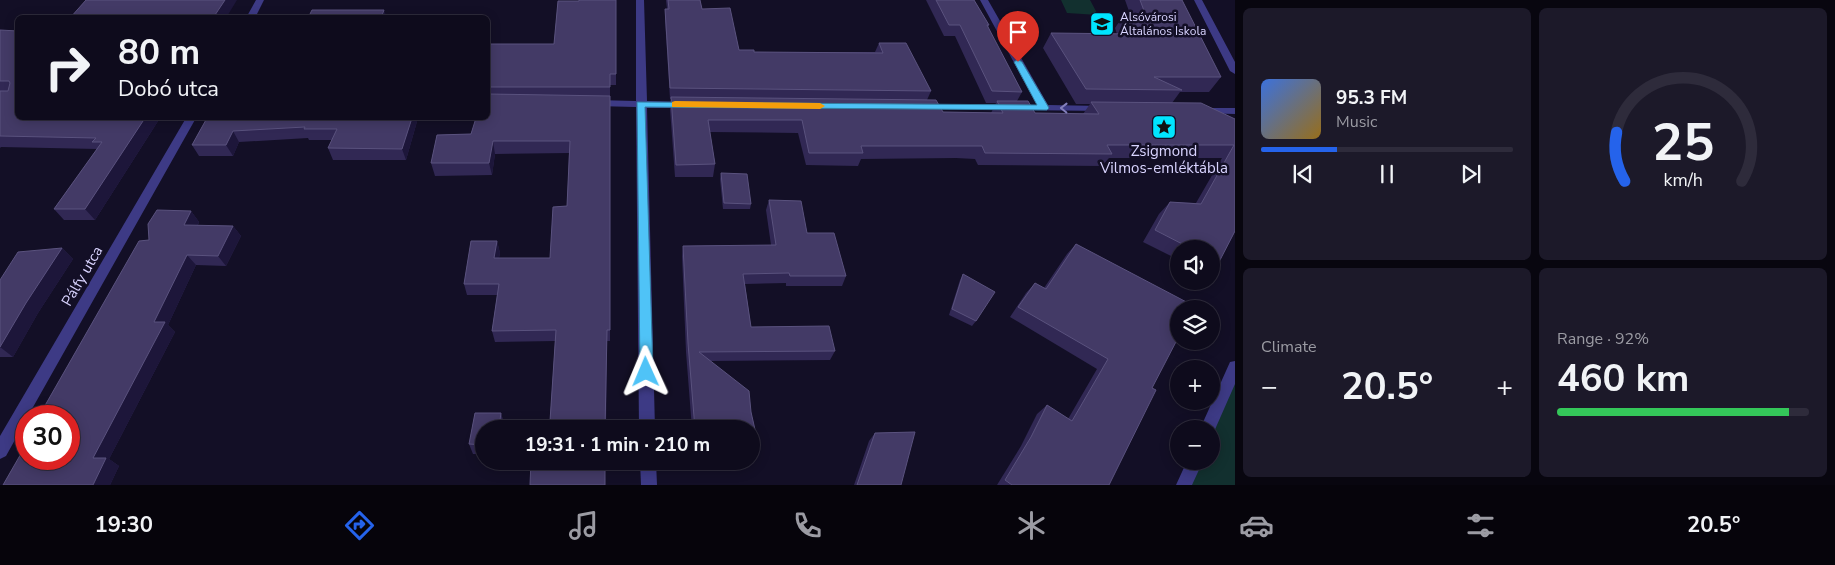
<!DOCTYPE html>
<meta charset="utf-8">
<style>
:root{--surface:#0e0b1c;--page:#1c1929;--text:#f1f3f6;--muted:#9b9ba3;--line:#2e2b3b;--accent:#2563eb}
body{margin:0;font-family:"Nunito Sans",sans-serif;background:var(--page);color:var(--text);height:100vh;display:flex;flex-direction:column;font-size:19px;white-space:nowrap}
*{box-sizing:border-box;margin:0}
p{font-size:16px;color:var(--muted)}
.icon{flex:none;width:28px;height:28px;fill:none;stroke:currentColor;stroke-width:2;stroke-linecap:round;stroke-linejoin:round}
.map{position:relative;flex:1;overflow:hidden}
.panel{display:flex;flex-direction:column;gap:8px;padding:8px;background:#08060f;width:600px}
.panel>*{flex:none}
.guide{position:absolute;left:15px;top:15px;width:475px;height:105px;border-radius:8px;box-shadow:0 2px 12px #0003,0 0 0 1px var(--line);background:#0e0b1c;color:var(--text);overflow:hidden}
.tools{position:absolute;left:1170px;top:240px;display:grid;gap:10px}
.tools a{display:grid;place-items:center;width:50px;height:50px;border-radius:50%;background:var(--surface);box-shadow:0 2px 12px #0003,0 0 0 1px var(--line);font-size:25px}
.speed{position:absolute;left:15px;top:405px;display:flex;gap:10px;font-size:25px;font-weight:700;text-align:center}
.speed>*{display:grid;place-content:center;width:65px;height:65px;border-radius:50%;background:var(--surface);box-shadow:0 2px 12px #0003,0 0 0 1px var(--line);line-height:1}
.speed .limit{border:8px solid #d22;background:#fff;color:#111}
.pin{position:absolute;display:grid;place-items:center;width:42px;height:42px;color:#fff;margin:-51px -21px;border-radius:50% 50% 50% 0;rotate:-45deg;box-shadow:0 0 5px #0007}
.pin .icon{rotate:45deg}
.me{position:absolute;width:55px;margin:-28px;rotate:359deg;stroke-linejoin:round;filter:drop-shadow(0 0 4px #0008)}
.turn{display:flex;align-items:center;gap:18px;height:105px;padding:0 20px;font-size:22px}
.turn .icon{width:65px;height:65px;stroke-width:2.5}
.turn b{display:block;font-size:35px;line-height:42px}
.big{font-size:38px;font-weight:700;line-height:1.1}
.panel .widget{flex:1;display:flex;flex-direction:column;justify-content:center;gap:8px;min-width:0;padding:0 18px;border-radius:8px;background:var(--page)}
.panel .dial{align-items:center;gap:0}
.dial svg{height:130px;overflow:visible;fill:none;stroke:var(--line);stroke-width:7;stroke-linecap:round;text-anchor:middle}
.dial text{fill:var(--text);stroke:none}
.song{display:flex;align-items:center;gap:15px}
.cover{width:60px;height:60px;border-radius:8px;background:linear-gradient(135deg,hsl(220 70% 55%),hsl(40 70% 35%))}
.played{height:5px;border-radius:2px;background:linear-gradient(90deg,var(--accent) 30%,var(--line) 30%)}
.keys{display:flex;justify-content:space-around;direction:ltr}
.heat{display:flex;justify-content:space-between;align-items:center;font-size:28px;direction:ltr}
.charge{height:8px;border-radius:4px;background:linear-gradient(90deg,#34c759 92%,var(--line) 0)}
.panel .tiles{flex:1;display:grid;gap:8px;grid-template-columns:repeat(2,1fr)}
.trip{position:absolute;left:475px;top:420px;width:285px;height:50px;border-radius:25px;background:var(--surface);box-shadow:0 2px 12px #0003,0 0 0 1px var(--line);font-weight:700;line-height:50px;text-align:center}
.tabs{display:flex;height:80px;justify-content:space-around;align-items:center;background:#06040b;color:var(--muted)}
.tabs .icon{width:35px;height:35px}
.tabs .active{color:var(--accent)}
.tabs b{font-size:22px;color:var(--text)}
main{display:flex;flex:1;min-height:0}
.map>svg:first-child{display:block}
.green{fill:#12302f}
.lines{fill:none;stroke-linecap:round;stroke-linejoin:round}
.minor{fill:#3d3a85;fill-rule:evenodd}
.tertiary{fill:#3d3a85;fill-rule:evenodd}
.wall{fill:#312854}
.shaded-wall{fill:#1d163a}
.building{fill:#433a66;stroke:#5a527e}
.oneway{stroke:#837fbc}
.route{fill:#4fc3f7;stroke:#337fa1}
.slow{fill:#f59e0b}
.labels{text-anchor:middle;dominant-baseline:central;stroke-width:5;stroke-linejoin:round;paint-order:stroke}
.far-poi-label{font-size:12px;fill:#d9d4ff;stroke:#130f26;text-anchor:start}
.poi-label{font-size:15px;fill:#d9d4ff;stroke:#130f26}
.street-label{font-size:15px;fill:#d9d4ff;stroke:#130f26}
</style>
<main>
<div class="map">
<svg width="1235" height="485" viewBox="0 0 1235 485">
<rect width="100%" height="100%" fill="#130f26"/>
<!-- green -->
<path class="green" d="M 1061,0 L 1090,0 L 1098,15 L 1067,13 Z
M 1235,367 L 1235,485 L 1184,485 L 1195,461 L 1211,461 L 1211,429 Z"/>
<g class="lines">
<!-- minor -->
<path class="minor" d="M 256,0 L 264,0 L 255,18 L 246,18 Z
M 636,0 L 644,0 L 647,101 L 687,102 L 692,105 L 687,108 L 647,108 L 655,429 L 639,429 L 636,107 L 595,106 L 590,103 L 595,100 L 636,101 Z
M 980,0 L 988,0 L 1048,105 L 1102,106 L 1107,109 L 1106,111 L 921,109 L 920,107 L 925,104 L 1037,105 Z
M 1202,108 L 1235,108 L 1235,114 L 1198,113 L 1197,111 L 1198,109 Z
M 186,118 L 196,118 L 28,416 L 26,416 L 26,420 L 6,456 L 0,459 L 0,436 Z
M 640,461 L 656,461 L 657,485 L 641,485 Z"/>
<!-- tertiary -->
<path class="tertiary" d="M 1194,0 L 1202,0 L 1235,62 L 1235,74 L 1230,71 Z
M 1235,361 L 1235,384 L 1213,434 L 1211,435 L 1211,429 L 1200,429 L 1230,362 Z
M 1187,461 L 1203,461 L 1192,485 L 1176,485 Z"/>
</g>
<!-- wall -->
<path class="wall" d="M 579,0 L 616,0 L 616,85 L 610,85 L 610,341 L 607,341 L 606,429 L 484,429 L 484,454 L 473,454 L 469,444 L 475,413 L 501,413 L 503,420 L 550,421 L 555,341 L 495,342 L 492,331 L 497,295 L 467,295 L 464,284 L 471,241 L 497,241 L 500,253 L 499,258 L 550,258 L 553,207 L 567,206 L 569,153 L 495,154 L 492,175 L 435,176 L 431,163 L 437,135 L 471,134 L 476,118 L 488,118 L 488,44 L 554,44 L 558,1 L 579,1 Z
M 666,0 L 700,0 L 702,9 L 739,50 L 754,52 L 875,52 L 879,43 L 931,91 L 927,100 L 943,112 L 991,113 L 996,103 L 986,103 L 955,36 L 944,36 L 926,0 L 974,0 L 989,25 L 988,27 L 1022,92 L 1017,101 L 1035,113 L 1083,114 L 1090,104 L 1076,104 L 1043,48 L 1051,33 L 1117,34 L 1115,28 L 1125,13 L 1130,14 L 1125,0 L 1182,0 L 1221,77 L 1209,92 L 1180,92 L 1172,103 L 1235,119 L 1235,231 L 1219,262 L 1211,269 L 1211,249 L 1179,249 L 1179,260 L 1143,242 L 1159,214 L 1170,202 L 1196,203 L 1222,158 L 1109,158 L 1102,166 L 978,165 L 975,159 L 956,158 L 861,159 L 858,166 L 806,165 L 798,133 L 710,132 L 715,164 L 713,177 L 675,177 L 670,109 L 671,99 L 670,99 L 665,20 L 665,9 L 667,9 Z
M 0,30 L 160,118 L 95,220 L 64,220 L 54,209 L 97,149 L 1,147 L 0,148 Z
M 207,118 L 418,118 L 406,160 L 333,160 L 328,148 L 332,140 L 309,140 L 308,138 L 239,142 L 233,156 L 199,156 L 192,145 Z
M 721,173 L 751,204 L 750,209 L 723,209 L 720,179 Z
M 769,200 L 807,233 L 846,276 L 842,286 L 786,286 L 786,283 L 745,284 L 751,327 L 835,351 L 830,360 L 710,361 L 751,412 L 756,434 L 753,442 L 751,442 L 751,429 L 692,429 L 686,352 L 682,256 L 683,246 L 771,245 L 766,210 Z
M 191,211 L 199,222 L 198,225 L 233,226 L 241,236 L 226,266 L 196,265 L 168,325 L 175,332 L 109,459 L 119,466 L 110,485 L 3,485 L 149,240 Z
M 1076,244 L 1152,388 L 1109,485 L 997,485 L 1021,446 L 1037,414 L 1047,405 L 1068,419 L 1097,369 L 1010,317 L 1026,293 L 1035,283 L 1044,288 L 1067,254 Z
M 62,248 L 73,259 L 38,313 L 13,357 L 0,357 L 0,280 Z
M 963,274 L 976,321 L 972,326 L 949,315 L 960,280 Z
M 875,433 L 901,485 L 854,485 L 869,441 Z"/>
<!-- shaded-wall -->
<path class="shaded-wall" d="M 225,0 L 237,0 L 226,18 L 213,18 Z
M 384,10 L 387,18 L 381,18 Z
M 145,118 L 160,118 L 95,220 L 85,209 Z
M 412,118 L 418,118 L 406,160 L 402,149 Z
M 233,131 L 239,142 L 233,156 L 226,145 Z
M 493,141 L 495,154 L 492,175 L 489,163 Z
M 191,211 L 199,222 L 192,236 L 184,225 Z
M 233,226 L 241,236 L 226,266 L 218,256 Z
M 497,241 L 500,253 L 497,270 L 494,258 Z
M 62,248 L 73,259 L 38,313 L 13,357 L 0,347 L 26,303 Z
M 187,255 L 196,265 L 168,325 L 175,332 L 109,459 L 119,466 L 110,485 L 93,485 L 93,458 L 154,322 Z"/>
<!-- building -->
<path class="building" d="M 86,0 L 225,0 L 213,18 L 70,18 Z
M 579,0 L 616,0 L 616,74 L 610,74 L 610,87 L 488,87 L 488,44 L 554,44 L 558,1 L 579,1 Z
M 668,0 L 700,0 L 702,9 L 730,8 L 739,50 L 754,50 L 754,52 L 883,53 L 879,43 L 906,43 L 931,91 L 670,88 L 665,9 L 669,9 Z
M 936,0 L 974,0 L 989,25 L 987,25 L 1022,92 L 992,91 L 960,25 L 949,25 Z
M 1140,0 L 1182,0 L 1221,77 L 1154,77 L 1182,90 L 1086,89 L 1051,33 L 1133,34 L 1125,13 L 1146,16 Z
M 312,10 L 384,10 L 381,18 L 308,18 Z
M 0,30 L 18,31 L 18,118 L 145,118 L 85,209 L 54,209 L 102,142 L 92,142 L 96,138 L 0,136 L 0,91 L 8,91 L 10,83 L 9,81 L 0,81 Z
M 488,94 L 610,96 L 610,330 L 607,330 L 605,429 L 484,429 L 484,445 L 469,444 L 475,413 L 501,413 L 500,420 L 550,421 L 556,330 L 492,331 L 499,284 L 464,284 L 471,241 L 497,241 L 494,258 L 550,258 L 553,207 L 567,206 L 570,141 L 493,141 L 489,163 L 431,163 L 437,135 L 471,134 L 476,118 L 488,118 Z
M 671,97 L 936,100 L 943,112 L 1003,113 L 997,101 L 1028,101 L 1035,113 L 1099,114 L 1091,102 L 1201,103 L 1235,119 L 1235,231 L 1219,262 L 1211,258 L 1211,249 L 1192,249 L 1155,230 L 1170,202 L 1201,204 L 1234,145 L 1107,145 L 1112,154 L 985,153 L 982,146 L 861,146 L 863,153 L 809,153 L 802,120 L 708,120 L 715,164 L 676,165 Z
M 207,118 L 412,118 L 402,149 L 328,148 L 337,129 L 304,129 L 305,127 L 233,131 L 226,145 L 192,145 Z
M 721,173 L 747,174 L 751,204 L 724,203 Z
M 769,200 L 801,201 L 807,233 L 834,233 L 846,276 L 790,276 L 789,273 L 743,274 L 751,327 L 829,326 L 835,351 L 699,352 L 749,391 L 751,412 L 756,434 L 751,434 L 751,429 L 695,429 L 688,343 L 683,246 L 776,245 Z
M 157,210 L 191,211 L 184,225 L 233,226 L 218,256 L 187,255 L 154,322 L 165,322 L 93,458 L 106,458 L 93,485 L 3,485 L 26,445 L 26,459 L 69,459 L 69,416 L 39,416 L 139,241 L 149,240 L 148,224 Z
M 1076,244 L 1194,306 L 1193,309 L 1179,309 L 1179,336 L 1152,388 L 1156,390 L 1109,485 L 1012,485 L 1005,480 L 1031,437 L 1047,405 L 1072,421 L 1108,359 L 1018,307 L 1035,283 L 1046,289 Z
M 62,248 L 26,303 L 0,347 L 0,280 L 18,252 Z
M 963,274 L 995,292 L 976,321 L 952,309 Z
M 915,432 L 901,485 L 857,485 L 875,433 Z
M 531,461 L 605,461 L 605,485 L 530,485 Z"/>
<!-- one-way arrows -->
<defs><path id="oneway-chevron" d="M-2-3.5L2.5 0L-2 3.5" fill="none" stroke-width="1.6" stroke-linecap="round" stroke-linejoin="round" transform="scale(1.25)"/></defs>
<use class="oneway" href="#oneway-chevron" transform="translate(1064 108) rotate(-179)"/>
<!-- route -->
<path class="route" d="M 1018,59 L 1022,62 L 1049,108 L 1047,110 L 645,107 L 653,372 L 651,376 L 646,377 L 641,376 L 640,372 L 637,102 L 1037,105 L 1014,62 Z"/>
<!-- slow -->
<path class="slow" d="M 675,101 L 820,103 L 825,106 L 820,109 L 672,107 L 672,102 Z"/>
<!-- icons -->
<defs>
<symbol id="school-square" viewBox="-11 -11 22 22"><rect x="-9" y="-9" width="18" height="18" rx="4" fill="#00e5ff" stroke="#130f26"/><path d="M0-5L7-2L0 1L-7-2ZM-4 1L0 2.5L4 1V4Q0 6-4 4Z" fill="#111"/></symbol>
<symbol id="sight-square" viewBox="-11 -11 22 22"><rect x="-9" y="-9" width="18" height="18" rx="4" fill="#00e5ff" stroke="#130f26"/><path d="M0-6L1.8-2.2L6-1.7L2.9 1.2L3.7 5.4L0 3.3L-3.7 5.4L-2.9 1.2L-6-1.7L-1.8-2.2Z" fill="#111"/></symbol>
</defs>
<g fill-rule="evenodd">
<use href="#school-square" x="1088" y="10" width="28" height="28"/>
<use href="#sight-square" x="1150" y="113" width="28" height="28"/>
</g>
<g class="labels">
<!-- far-poi labels -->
<g class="far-poi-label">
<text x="1120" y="17">Alsóvárosi<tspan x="1120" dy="14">Általános Iskola</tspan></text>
</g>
<!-- poi labels -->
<g class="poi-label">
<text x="1164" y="151">Zsigmond<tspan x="1164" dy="17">Vilmos-emléktábla</tspan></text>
</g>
<!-- street labels -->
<g class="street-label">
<text transform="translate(82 276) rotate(-60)">Pálfy utca</text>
</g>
</g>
</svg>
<div class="tools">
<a><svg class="icon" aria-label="sound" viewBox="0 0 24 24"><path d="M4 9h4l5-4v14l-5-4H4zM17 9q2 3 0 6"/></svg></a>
<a><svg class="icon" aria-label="layers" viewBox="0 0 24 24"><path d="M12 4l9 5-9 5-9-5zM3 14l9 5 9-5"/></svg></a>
<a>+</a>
<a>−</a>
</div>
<div class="speed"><div class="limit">30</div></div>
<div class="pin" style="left:1018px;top:62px;background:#d93025"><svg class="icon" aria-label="arrive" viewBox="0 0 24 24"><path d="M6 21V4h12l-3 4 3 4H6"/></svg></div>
<svg class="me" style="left:646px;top:372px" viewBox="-20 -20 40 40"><path d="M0-17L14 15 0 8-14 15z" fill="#4fc3f7" stroke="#fff" stroke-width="4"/></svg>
<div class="trip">19:31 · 1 min · 210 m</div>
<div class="guide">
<div class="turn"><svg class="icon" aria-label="right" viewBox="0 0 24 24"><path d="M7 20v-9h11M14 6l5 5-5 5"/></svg><div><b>80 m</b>Dobó utca</div></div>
</div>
</div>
<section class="panel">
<div class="tiles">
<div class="widget">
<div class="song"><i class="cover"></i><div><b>95.3 FM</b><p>Music</p></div></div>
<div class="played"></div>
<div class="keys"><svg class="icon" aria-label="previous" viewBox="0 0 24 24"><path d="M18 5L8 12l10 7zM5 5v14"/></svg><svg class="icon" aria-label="pause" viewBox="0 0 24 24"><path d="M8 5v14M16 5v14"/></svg><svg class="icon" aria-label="next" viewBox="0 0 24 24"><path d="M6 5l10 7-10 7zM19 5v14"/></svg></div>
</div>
<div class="widget dial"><svg viewBox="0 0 100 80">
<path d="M14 69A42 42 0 1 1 86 69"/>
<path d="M14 69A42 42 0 0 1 9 39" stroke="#2563eb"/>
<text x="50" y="56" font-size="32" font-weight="700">25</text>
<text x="50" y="72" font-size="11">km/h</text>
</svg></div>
<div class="widget"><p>Climate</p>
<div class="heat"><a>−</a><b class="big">20.5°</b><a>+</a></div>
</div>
<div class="widget"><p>Range · 92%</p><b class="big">460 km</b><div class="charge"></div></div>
</div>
</section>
</main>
<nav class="tabs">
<b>19:30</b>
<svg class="icon active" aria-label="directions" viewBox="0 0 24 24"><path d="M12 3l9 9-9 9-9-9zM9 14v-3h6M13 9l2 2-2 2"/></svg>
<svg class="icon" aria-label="music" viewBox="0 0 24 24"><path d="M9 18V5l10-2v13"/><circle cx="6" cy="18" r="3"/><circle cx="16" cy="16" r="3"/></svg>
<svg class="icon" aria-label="phone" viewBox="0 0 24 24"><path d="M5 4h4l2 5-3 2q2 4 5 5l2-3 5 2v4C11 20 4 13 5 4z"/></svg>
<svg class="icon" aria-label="climate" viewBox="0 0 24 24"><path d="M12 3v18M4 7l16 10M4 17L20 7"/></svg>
<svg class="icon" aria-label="car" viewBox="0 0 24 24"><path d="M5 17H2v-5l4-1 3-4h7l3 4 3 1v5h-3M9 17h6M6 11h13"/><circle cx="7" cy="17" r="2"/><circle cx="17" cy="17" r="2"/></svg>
<svg class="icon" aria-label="filters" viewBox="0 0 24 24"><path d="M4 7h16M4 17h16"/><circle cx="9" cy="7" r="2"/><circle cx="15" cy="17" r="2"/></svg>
<b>20.5°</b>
</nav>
